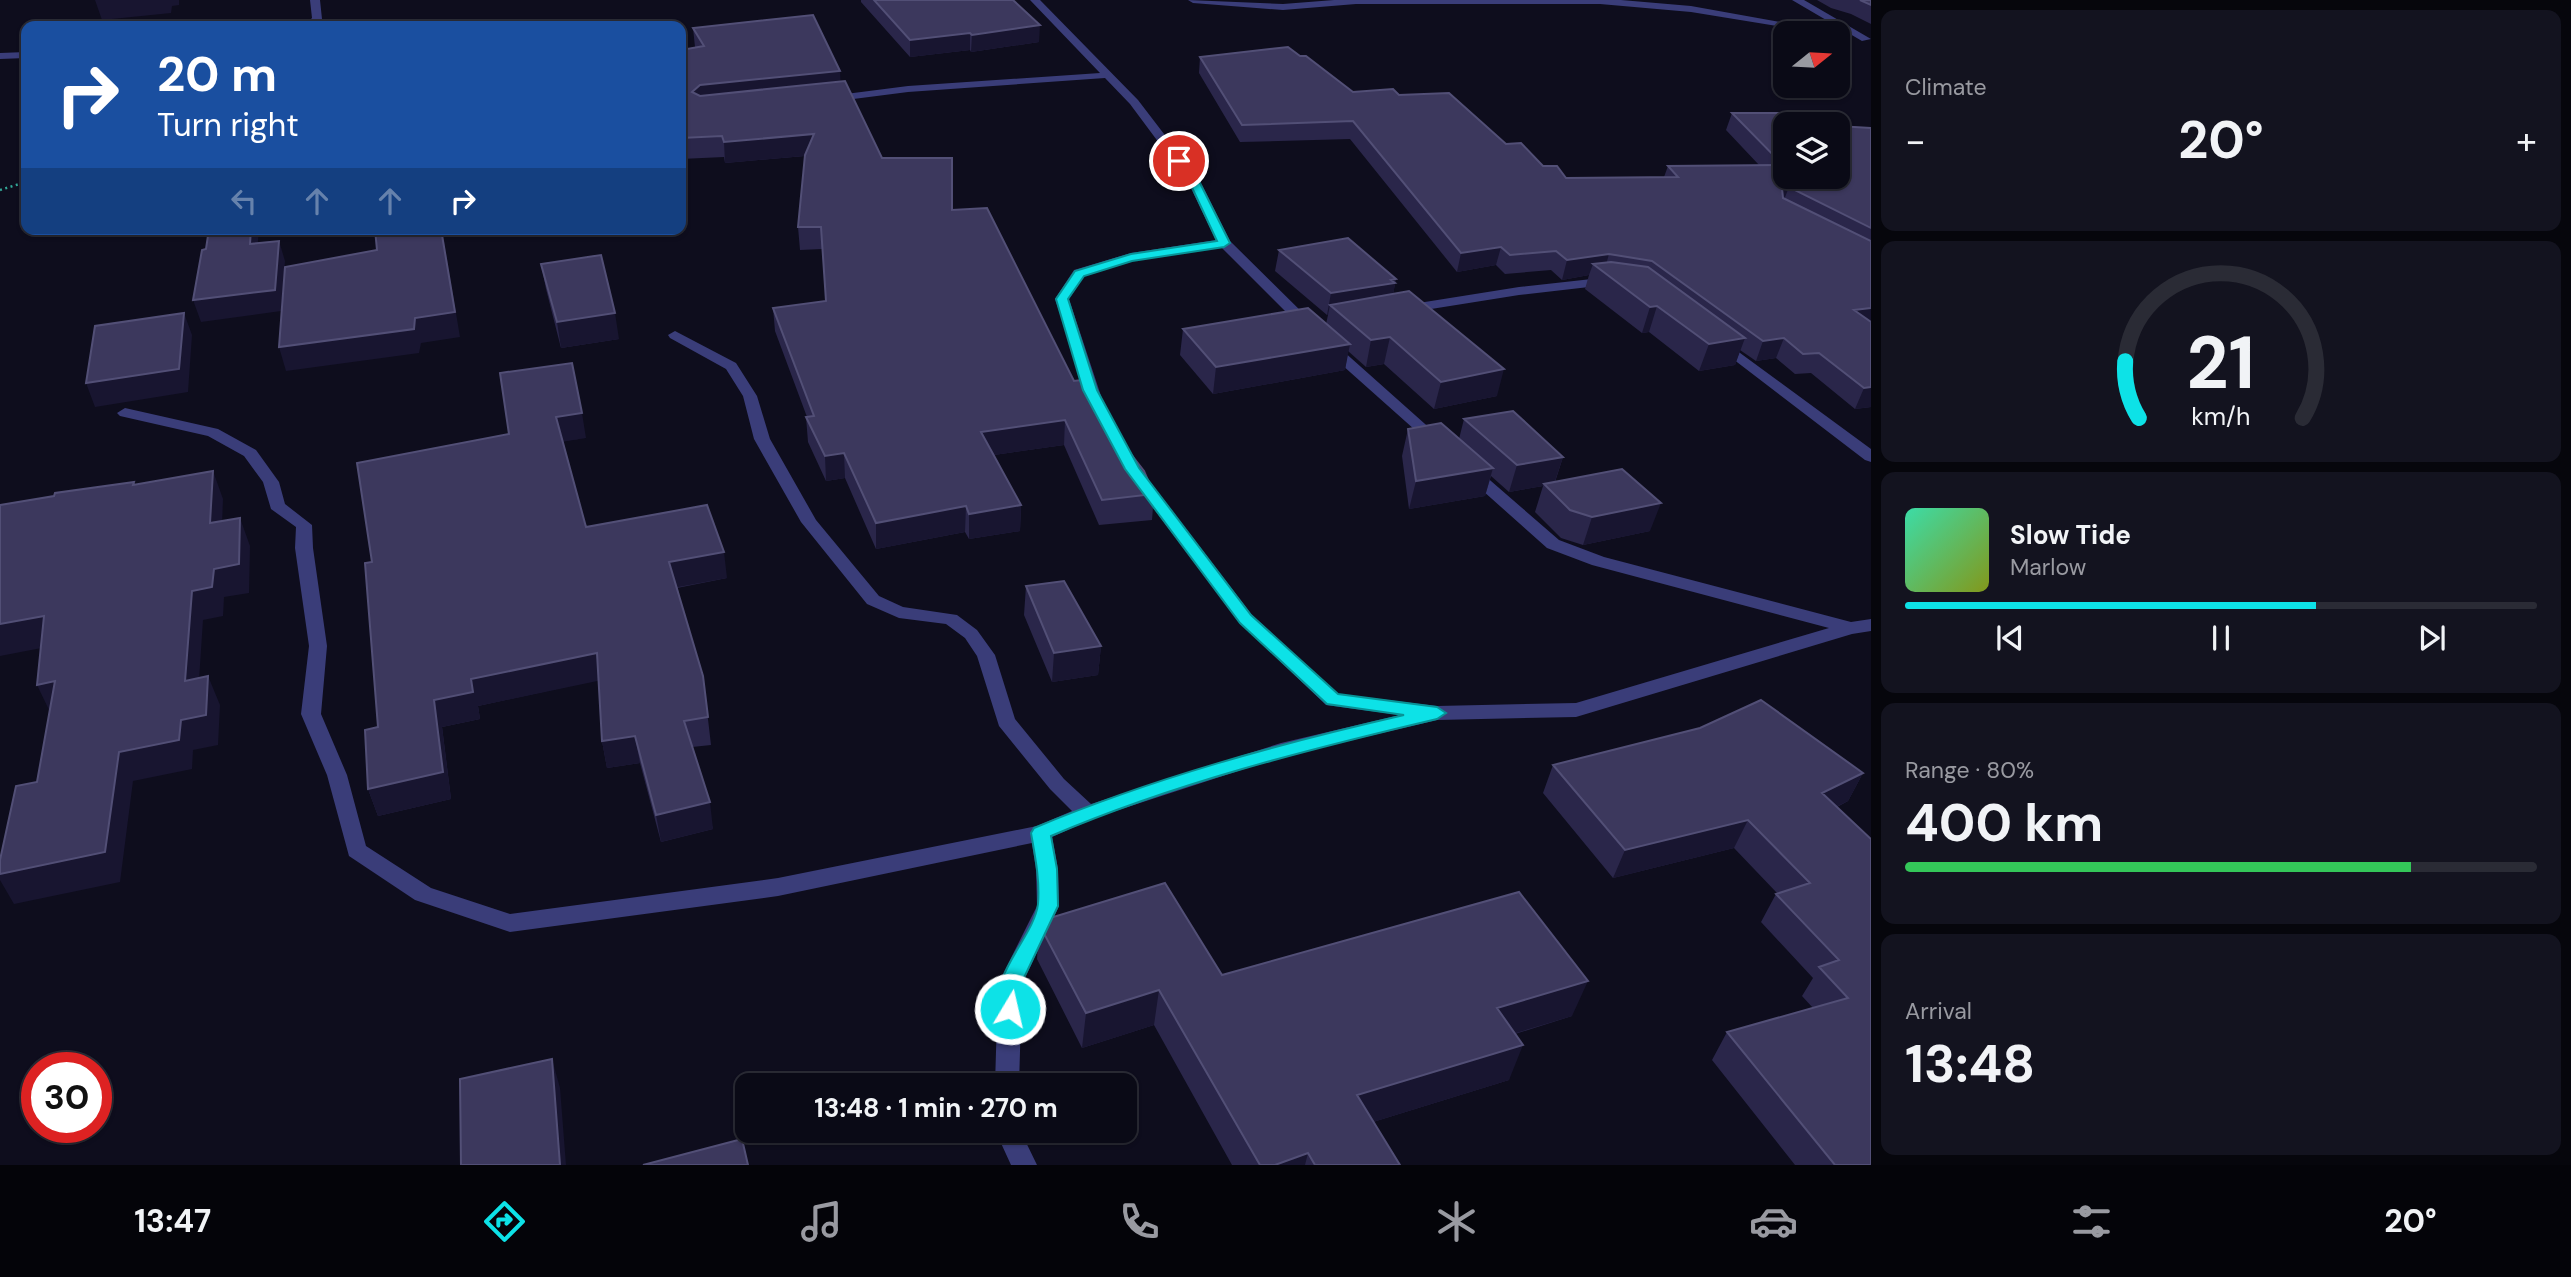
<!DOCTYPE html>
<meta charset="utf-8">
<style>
:root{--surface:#0a0a16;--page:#13131f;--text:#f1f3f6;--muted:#999aa1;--line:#2a2b35;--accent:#0de2e7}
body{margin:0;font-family:"DM Sans",sans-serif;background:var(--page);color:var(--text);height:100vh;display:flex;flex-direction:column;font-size:26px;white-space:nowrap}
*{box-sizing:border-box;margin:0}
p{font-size:23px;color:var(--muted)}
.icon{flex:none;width:38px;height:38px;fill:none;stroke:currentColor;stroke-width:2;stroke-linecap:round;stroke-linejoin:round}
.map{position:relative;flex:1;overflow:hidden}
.sheet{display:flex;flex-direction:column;gap:10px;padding:10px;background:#06060c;width:700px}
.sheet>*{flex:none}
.hud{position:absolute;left:21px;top:21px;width:665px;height:214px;border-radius:14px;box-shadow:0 2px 5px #0004,0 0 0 2px var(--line);background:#1a4fa0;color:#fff;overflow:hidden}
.needle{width:46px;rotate:72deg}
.fabs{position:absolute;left:1773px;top:21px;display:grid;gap:14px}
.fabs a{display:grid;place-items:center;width:77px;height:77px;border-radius:14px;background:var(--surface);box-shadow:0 2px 5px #0004,0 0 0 2px var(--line);font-size:35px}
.speed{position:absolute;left:21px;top:1052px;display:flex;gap:14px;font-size:35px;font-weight:700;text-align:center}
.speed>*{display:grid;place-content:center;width:91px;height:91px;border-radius:50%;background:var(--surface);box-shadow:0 2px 5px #0004,0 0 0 2px var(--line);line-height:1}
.speed .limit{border:10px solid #d22;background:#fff;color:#111}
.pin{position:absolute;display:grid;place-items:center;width:60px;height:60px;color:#fff;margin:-30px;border:4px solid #fff;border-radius:50%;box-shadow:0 2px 7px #0007}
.me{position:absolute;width:77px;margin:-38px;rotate:9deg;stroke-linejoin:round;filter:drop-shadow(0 0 5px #0008)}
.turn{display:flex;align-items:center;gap:24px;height:147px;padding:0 21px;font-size:32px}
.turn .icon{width:91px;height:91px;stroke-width:2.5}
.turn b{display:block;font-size:49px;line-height:60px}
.lanes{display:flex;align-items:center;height:66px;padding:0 21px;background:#0003;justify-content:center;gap:35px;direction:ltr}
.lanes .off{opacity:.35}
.big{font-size:52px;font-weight:700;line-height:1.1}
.sheet .card{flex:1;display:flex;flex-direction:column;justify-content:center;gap:10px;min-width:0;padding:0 24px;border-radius:14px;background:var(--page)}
.sheet .dial{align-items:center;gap:0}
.dial svg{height:182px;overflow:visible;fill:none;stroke:var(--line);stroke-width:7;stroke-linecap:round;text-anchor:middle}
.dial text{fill:var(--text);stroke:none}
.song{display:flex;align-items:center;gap:21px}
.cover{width:84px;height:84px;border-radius:10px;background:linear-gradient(135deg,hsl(160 70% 55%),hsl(70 70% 35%))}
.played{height:7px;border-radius:4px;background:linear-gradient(90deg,var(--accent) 65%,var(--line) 65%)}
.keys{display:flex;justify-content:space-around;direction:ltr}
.heat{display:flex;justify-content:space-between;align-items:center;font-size:38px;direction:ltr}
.charge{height:10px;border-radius:5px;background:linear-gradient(90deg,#34c759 80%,var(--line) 0)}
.trip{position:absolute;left:735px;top:1073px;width:402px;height:70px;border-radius:14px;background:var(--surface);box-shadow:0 2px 5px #0004,0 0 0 2px var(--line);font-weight:700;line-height:70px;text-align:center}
.dock{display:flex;height:112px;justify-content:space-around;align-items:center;background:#040409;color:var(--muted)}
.dock .icon{width:49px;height:49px}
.dock .on{color:var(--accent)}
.dock b{font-size:32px;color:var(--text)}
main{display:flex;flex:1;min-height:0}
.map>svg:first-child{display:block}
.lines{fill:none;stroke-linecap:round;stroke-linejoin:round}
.path{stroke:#33a898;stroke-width:2.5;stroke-dasharray:2 3.5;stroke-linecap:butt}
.minor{fill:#3a3d79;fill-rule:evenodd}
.wall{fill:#2a264a}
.shaded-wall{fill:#181530}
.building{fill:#3c385d;stroke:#524f76;stroke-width:2}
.route{fill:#0de2e7;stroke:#089396;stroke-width:2}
</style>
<main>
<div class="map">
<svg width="1871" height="1165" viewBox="0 0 1871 1165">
<rect width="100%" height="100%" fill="#0e0d1d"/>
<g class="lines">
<!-- path -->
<path class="path" d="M 0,190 L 26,182"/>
<!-- minor -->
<path class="minor" d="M 310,0 L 320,0 L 322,19 L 314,26 L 304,26 L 312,18 Z
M 1030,0 L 1040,0 L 1138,100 L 1200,181 L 1230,241 L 1313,323 L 1313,329 L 1303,329 L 1221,247 L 1133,261 L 1084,276 L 1069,299 L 1102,399 L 1095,403 L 1090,402 L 1055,299 L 1074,270 L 1131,253 L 1216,240 L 1188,182 L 1130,104 L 1105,78 L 908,92 L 830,102 L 825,99 L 830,96 L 908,86 L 1100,73 Z
M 1188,0 L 1283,4 L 1334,0 L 1621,0 L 1691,6 L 1842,33 L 1838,36 L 1838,33 L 1821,33 L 1691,12 L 1600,4 L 1356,4 L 1283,10 L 1193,3 Z
M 1792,0 L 1804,0 L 1871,39 L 1862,41 Z
M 26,52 L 26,58 L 0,59 L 0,53 Z
M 1610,277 L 1617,281 L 1615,284 L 1519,295 L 1406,313 L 1399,309 L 1406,305 L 1519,287 Z
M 675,331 L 736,363 L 757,396 L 770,439 L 816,520 L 879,596 L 903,607 L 957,615 L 977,630 L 995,655 L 1015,719 L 1064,779 L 1091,804 L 1281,743 L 1400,715 L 1326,705 L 1240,623 L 1133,481 L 1141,476 L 1147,478 L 1252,615 L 1338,694 L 1437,706 L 1576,703 L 1829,628 L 1592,565 L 1547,548 L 1464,474 L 1462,471 L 1470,466 L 1476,468 L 1559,540 L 1604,557 L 1851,622 L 1871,619 L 1871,631 L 1852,634 L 1576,717 L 1437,720 L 1284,756 L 1094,818 L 1052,837 L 1058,869 L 1059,906 L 1022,984 L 1019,1085 L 995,1085 L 998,984 L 1037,906 L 1036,869 L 1032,843 L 778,896 L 510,932 L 415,900 L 349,856 L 327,775 L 301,714 L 309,646 L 295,548 L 296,527 L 271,509 L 263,482 L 244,456 L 208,436 L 120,416 L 117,413 L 125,408 L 218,429 L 256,450 L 279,482 L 285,504 L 312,525 L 313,548 L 327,646 L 321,714 L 347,775 L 366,846 L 431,888 L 510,914 L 778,878 L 1037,826 L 1072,811 L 1050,789 L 999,726 L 977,656 L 965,638 L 946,624 L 899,618 L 867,604 L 801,522 L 754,439 L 743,396 L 726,369 L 670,338 L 668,335 Z
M 1721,339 L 1871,449 L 1871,462 L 1865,460 L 1716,346 L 1714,343 Z
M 1328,341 L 1333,342 L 1443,440 L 1446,443 L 1443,446 L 1433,446 L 1323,348 L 1321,345 Z
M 995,1130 L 1020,1130 L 1037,1165 L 1011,1165 Z"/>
</g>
<!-- wall -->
<path class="wall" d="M 861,0 L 1013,0 L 1039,42 L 971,52 L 970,50 L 910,57 L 861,2 Z
M 1817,0 L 1871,0 L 1871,24 L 1851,14 L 1831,8 Z
M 693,28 L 840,82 L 882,158 L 952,210 L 1074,381 L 1124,445 L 1154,494 L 1152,520 L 1099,525 L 1064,445 L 994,455 L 1021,505 L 1020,531 L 969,539 L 965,532 L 876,549 L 845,478 L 826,481 L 808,442 L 806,417 L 807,417 L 775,331 L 773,308 L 826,301 L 822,249 L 800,250 L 798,227 L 805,156 L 725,163 L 724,157 L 681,159 L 681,50 L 695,47 Z
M 1300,56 L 1353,92 L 1399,95 L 1506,144 L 1543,166 L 1566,178 L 1664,177 L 1668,166 L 1759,165 L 1726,130 L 1732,113 L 1812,124 L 1871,128 L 1871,407 L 1855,409 L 1811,373 L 1795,374 L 1776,358 L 1756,361 L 1740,350 L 1735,365 L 1699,371 L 1649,332 L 1642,333 L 1585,289 L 1589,275 L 1562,280 L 1551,270 L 1505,274 L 1496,265 L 1457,272 L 1350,139 L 1240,142 L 1199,73 L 1200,57 Z
M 1279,250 L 1396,279 L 1393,294 L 1497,396 L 1434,409 L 1384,364 L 1366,367 L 1348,351 L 1345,370 L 1213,394 L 1180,355 L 1183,329 L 1326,324 L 1328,315 L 1327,315 L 1275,271 Z
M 541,264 L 619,339 L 561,348 L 546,289 Z
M 1464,419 L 1563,457 L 1555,482 L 1650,531 L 1583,545 L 1561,538 L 1535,512 L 1543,486 L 1509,492 L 1491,476 L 1485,496 L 1409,509 L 1402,456 L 1408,429 L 1459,439 Z
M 586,438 L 563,441 L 586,527 L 727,578 L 677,588 L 703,676 L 711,745 L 692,747 L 713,829 L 661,842 L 640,763 L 607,768 L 602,741 L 598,680 L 478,706 L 480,719 L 442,727 L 451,799 L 378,816 L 368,789 L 378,727 L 372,562 L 357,463 Z
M 1026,586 L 1101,646 L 1098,675 L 1052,682 L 1024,615 Z
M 1553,765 L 1863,773 L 1848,801 L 1837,807 L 1871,1165 L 1795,1165 L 1712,1060 L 1727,1032 L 1813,1008 L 1802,996 L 1813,978 L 1761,922 L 1776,894 L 1777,893 L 1734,848 L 1613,878 L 1543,793 Z
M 1039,924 L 1222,975 L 1572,1016 L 1515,1034 L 1509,1080 L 1373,1122 L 1400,1165 L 1232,1165 L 1154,1025 L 1082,1048 L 1037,959 Z"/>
<!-- shaded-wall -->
<path class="shaded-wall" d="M 95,0 L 179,0 L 179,5 L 172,6 L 171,13 L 102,20 Z
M 1040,25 L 1039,42 L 971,52 L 972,35 Z
M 970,33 L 970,50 L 910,57 L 910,40 Z
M 840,71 L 841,91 L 695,112 L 692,92 L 700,85 Z
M 814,134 L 815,155 L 725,163 L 724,142 Z
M 1789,187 L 1782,205 L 1782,188 Z
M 251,229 L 259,229 L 256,264 L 250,244 Z
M 441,229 L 442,229 L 460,337 L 421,343 L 419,353 L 286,371 L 279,347 L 415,318 Z
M 279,241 L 285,261 L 281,311 L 201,322 L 193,300 Z
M 1501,247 L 1496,265 L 1457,272 L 1461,253 Z
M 1609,254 L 1604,272 L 1593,264 L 1589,275 L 1562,280 L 1567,260 Z
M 1396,279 L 1391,305 L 1330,305 L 1328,315 L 1327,315 L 1331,293 Z
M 1657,306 L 1649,332 L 1642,333 L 1650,307 Z
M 1871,308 L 1871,327 L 1854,310 Z
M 184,313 L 192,335 L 188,392 L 95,407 L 86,383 Z
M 615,313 L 619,339 L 561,348 L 557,322 Z
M 1390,337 L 1384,364 L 1366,367 L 1371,340 Z
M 1745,338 L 1735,365 L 1699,371 L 1709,344 Z
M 1784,338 L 1776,358 L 1756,361 L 1763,341 Z
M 1350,344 L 1345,370 L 1213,394 L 1216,367 Z
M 1504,369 L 1497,396 L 1434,409 L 1441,382 Z
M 1871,387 L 1871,407 L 1855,409 L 1864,388 Z
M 582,413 L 586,438 L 561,442 L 556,417 Z
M 1065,420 L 1064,445 L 980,457 L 981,432 Z
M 844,453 L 845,478 L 826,481 L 825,456 Z
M 1563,457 L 1554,484 L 1544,484 L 1543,486 L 1509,492 L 1517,465 Z
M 1493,468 L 1485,496 L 1409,509 L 1416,481 Z
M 213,471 L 223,499 L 221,551 L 210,523 Z
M 1661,503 L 1650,531 L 1583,545 L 1592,517 Z
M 1021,505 L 1020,531 L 969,539 L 969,514 Z
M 966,506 L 965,532 L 876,549 L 876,523 Z
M 240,518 L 250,546 L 249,593 L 224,597 L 223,616 L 203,620 L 197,710 L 185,681 L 192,591 L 214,569 Z
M 724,552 L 727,578 L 673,588 L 669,562 Z
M 44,616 L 57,645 L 0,656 L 0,624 Z
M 1101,646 L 1098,675 L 1052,682 L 1054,653 Z
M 597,653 L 602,680 L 478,706 L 480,719 L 442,727 L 451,799 L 378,816 L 368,789 L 434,700 L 471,679 Z
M 208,676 L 220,705 L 218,745 L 193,750 L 192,769 L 133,781 L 120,882 L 14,904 L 0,880 L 0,874 L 119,752 L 181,720 Z
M 55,681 L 51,714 L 37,685 Z
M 635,736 L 640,763 L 607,768 L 602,741 Z
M 1863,773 L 1848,801 L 1808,821 L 1822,793 Z
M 710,802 L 713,829 L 661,842 L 656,815 Z
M 1748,820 L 1734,848 L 1613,878 L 1625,850 Z
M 1588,981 L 1572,1016 L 1483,1043 L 1497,1008 Z
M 1159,990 L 1154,1025 L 1082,1048 L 1086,1013 Z
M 1523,1045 L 1509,1080 L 1347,1130 L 1357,1095 Z
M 552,1059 L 560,1088 L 566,1165 L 560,1165 Z
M 1308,1153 L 1305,1165 L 1275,1165 Z"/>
<!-- building -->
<path class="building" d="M 874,0 L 1013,0 L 1040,25 L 972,35 L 970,33 L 910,40 Z
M 1860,0 L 1871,0 L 1871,5 Z
M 813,15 L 840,71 L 700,85 L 692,92 L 700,96 L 845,81 L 882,158 L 952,158 L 952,210 L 987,208 L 1074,381 L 1089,379 L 1124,445 L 1144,471 L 1154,494 L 1102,500 L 1065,420 L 981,432 L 1021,505 L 969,514 L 966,506 L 876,523 L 844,453 L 825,456 L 806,417 L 814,416 L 773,308 L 826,301 L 821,227 L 798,227 L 805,155 L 814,134 L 724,142 L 722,136 L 681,138 L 681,50 L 704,46 L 693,28 Z
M 1288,47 L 1300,56 L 1306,56 L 1353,92 L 1393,89 L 1399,95 L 1449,93 L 1506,144 L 1521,143 L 1543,166 L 1557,166 L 1566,178 L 1678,177 L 1668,166 L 1783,165 L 1732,113 L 1799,113 L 1812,124 L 1817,124 L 1785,124 L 1785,177 L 1838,177 L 1838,126 L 1871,128 L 1871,228 L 1789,187 L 1782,188 L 1783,198 L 1871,241 L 1871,308 L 1854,310 L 1871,322 L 1871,387 L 1864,388 L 1819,353 L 1803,354 L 1784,338 L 1763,341 L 1652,261 L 1609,254 L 1567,260 L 1556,251 L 1510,255 L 1501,247 L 1461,253 L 1353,121 L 1242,125 L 1200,57 Z
M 209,229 L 251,229 L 250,244 L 279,241 L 275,290 L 193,300 L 202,250 L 206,249 Z
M 375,229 L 441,229 L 455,312 L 415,318 L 414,329 L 279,347 L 285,267 L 377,250 Z
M 1348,238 L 1396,279 L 1391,280 L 1395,283 L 1331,293 L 1279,250 Z
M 601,255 L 615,313 L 557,322 L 541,264 Z
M 1611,262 L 1648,267 L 1745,338 L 1709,344 L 1657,306 L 1650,307 L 1593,264 Z
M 1409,291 L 1504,369 L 1441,382 L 1390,337 L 1371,340 L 1330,305 Z
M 1308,308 L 1350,344 L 1216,367 L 1183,329 Z
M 184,313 L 179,369 L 86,383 L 95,326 Z
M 572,363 L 582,413 L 556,417 L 586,527 L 707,505 L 724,552 L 669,562 L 703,676 L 708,717 L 684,721 L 710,802 L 656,815 L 635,736 L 602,741 L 597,653 L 471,679 L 473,692 L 434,700 L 443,772 L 368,789 L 365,730 L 378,727 L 365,563 L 372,562 L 357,463 L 509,434 L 500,373 Z
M 1513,411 L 1563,457 L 1517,465 L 1464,419 Z
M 1441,423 L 1493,468 L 1416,481 L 1408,429 Z
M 1622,469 L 1661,503 L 1592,517 L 1570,510 L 1544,484 Z
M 213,471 L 210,523 L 240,518 L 239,564 L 214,569 L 212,587 L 192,591 L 185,681 L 208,676 L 206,715 L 181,720 L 179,740 L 119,752 L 105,852 L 0,874 L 0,860 L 16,786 L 37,782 L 55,681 L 37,685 L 44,616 L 0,624 L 0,505 L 54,496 L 55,493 L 134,482 L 133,485 Z
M 1064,581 L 1101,646 L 1054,653 L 1026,586 Z
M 1761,700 L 1863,773 L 1822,793 L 1871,839 L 1871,1165 L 1835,1165 L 1727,1032 L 1848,998 L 1819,967 L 1839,960 L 1776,894 L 1810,883 L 1748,820 L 1625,850 L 1553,765 L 1700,728 Z
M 1165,883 L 1222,975 L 1519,892 L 1588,981 L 1497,1008 L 1523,1045 L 1357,1095 L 1400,1165 L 1315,1165 L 1308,1153 L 1275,1165 L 1260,1165 L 1159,990 L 1086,1013 L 1039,924 L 1040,921 Z
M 552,1059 L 560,1165 L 461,1165 L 460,1079 Z
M 742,1139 L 748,1165 L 643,1165 Z"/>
<!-- route -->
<path class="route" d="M 1179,158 L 1183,159 L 1199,181 L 1230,243 L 1224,247 L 1132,261 L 1084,276 L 1068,299 L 1097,390 L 1139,468 L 1251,615 L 1338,694 L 1437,707 L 1446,713 L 1437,719 C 1306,750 1175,783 1051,836 L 1057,869 L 1058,906 L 1021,984 L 1020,1009 L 1017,1016 L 1010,1018 L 1002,1016 C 984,979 1034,938 1038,904 C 1040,880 1035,856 1031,833 L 1034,828 C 1153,778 1278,744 1404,715 L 1327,704 L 1240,623 L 1125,469 L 1083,390 L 1056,299 L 1075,271 L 1131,254 L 1217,241 L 1189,181 L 1174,161 Z"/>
</svg>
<div class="fabs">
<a><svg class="needle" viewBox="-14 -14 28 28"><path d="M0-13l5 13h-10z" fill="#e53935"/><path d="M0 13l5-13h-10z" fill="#999aa1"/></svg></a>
<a><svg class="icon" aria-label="layers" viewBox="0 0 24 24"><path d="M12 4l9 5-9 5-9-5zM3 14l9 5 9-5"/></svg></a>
</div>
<div class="speed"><div class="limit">30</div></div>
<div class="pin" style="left:1179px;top:161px;background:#d93025"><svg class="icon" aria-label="arrive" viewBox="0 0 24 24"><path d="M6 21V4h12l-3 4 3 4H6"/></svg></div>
<svg class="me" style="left:1010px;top:1009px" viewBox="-20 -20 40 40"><circle r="17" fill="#0de2e7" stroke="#fff" stroke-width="3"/><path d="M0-11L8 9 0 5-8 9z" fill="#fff"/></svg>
<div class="trip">13:48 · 1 min · 270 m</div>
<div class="hud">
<div class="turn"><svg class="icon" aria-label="right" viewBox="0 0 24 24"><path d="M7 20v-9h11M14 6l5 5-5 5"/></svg><div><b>20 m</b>Turn right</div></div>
<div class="lanes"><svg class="icon off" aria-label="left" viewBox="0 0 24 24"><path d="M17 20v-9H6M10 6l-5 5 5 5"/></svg><svg class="icon off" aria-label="ahead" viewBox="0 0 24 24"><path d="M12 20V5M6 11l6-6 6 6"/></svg><svg class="icon off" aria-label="ahead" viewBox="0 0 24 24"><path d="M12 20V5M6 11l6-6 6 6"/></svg><svg class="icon" aria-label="right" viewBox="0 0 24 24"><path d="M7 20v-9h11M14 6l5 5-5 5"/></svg></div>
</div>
</div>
<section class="sheet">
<div class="card"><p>Climate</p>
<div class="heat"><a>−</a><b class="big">20°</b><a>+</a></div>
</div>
<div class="card dial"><svg viewBox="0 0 100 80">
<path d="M14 69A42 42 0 1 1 86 69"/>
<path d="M14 69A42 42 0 0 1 8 44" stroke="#0de2e7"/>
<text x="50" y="56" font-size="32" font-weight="700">21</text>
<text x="50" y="72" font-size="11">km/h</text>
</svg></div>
<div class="card">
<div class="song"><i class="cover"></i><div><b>Slow Tide</b><p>Marlow</p></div></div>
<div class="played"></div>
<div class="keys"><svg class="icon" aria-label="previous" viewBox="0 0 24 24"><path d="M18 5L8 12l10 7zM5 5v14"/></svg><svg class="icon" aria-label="pause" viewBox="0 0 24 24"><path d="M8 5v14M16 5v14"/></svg><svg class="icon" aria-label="next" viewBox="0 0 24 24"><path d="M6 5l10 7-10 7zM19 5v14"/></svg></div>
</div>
<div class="card"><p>Range · 80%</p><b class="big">400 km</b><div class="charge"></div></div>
<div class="card"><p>Arrival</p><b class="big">13:48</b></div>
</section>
</main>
<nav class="dock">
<b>13:47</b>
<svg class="icon on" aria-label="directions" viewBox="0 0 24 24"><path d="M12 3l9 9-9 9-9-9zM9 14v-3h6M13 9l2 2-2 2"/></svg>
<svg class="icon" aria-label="music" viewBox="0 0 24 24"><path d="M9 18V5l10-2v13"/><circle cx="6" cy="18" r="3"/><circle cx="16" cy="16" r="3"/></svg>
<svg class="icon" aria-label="phone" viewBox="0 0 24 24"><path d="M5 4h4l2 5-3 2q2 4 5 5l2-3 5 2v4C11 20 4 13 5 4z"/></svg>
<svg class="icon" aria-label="climate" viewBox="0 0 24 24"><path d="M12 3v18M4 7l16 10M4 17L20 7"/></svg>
<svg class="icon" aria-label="car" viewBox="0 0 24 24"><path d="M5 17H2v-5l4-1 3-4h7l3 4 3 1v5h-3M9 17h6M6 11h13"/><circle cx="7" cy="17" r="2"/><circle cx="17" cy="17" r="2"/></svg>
<svg class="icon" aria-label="filters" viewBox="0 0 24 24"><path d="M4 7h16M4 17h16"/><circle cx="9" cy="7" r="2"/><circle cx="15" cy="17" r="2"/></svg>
<b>20°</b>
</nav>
